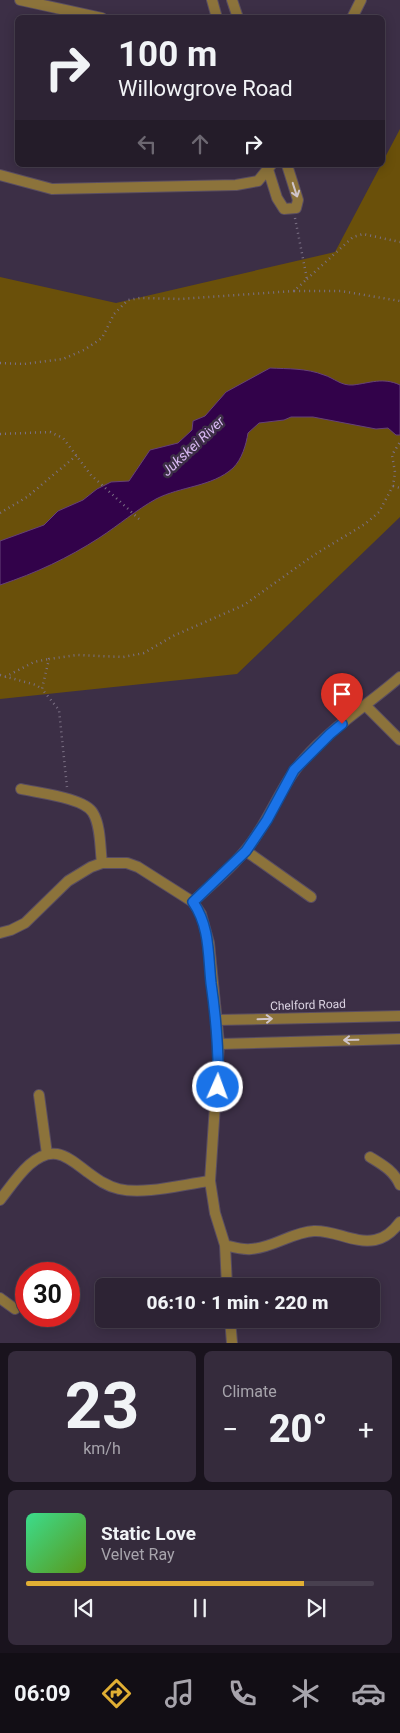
<!DOCTYPE html>
<meta charset="utf-8">
<style>
:root{--surface:#2d2334;--page:#352b3c;--text:#f1f3f6;--muted:#a7a4ac;--line:#48404f;--accent:#e1af34}
body{margin:0;font-family:Roboto,sans-serif;background:var(--page);color:var(--text);height:100vh;display:flex;flex-direction:column;font-size:19px;white-space:nowrap}
*{box-sizing:border-box;margin:0}
p{font-size:16px;color:var(--muted)}
.icon{flex:none;width:28px;height:28px;fill:none;stroke:currentColor;stroke-width:2;stroke-linecap:round;stroke-linejoin:round}
.map{position:relative;height:1343px;overflow:hidden}
.sheet{display:flex;flex-direction:column;gap:8px;padding:8px;background:#19131d;flex:1}
.sheet>*{flex:none}
.hud{position:absolute;left:15px;top:15px;width:370px;height:152px;border-radius:8px;box-shadow:0 2px 12px #0003,0 0 0 1px var(--line);background:#2d2334;color:var(--text);overflow:hidden}
.speed{position:absolute;left:15px;top:1262px;display:flex;gap:10px;font-size:25px;font-weight:700;text-align:center}
.speed>*{display:grid;place-content:center;width:65px;height:65px;border-radius:50%;background:var(--surface);box-shadow:0 2px 12px #0003,0 0 0 1px var(--line);line-height:1}
.speed .limit{border:8px solid #d22;background:#fff;color:#111}
.pin{position:absolute;display:grid;place-items:center;width:42px;height:42px;color:#fff;margin:-51px -21px;border-radius:50% 50% 50% 0;rotate:-45deg;box-shadow:0 0 5px #0007}
.pin .icon{rotate:45deg}
.me{position:absolute;width:55px;margin:-28px;rotate:2deg;stroke-linejoin:round;filter:drop-shadow(0 0 4px #0008)}
.turn{display:flex;align-items:center;gap:18px;height:105px;padding:0 20px;font-size:22px}
.turn .icon{width:65px;height:65px;stroke-width:2.5}
.turn b{display:block;font-size:35px;line-height:42px}
.lanes{display:flex;align-items:center;height:48px;padding:0 20px;background:#0003;justify-content:center;gap:25px;direction:ltr}
.lanes .off{opacity:.35}
.big{font-size:38px;font-weight:800;line-height:1.1}
.sheet .tile{flex:1;display:flex;flex-direction:column;justify-content:center;gap:8px;min-width:0;padding:0 18px;border-radius:8px;background:var(--page)}
.sheet .dial{align-items:center;gap:0}
.dial b{font-size:65px;line-height:1}
.song{display:flex;align-items:center;gap:15px}
.cover{width:60px;height:60px;border-radius:8px;background:linear-gradient(135deg,hsl(150 70% 55%),hsl(90 70% 35%))}
.played{height:5px;border-radius:2px;background:linear-gradient(90deg,var(--accent) 80%,var(--line) 80%)}
.keys{display:flex;justify-content:space-around;direction:ltr}
.heat{display:flex;justify-content:space-between;align-items:center;font-size:28px;direction:ltr}
.sheet .tiles{flex:1;display:grid;gap:8px;grid-template-columns:1fr 1fr}
.tile:last-child{grid-column:span 2}
.trip{position:absolute;left:95px;top:1278px;width:285px;height:50px;border-radius:8px;background:var(--surface);box-shadow:0 2px 12px #0003,0 0 0 1px var(--line);font-weight:800;line-height:50px;text-align:center}
.tab-bar{display:flex;height:80px;justify-content:space-around;align-items:center;background:#120e15;color:var(--muted)}
.tab-bar .icon{width:35px;height:35px}
.tab-bar .active{color:var(--accent)}
.tab-bar b{font-size:22px;color:var(--text)}
.map>svg:first-child{display:block}
.green{fill:#6a500a}
.water{fill:#32024a;stroke:#654178}
.lines{fill:none;stroke-linecap:round;stroke-linejoin:round}
.street-casing{stroke:#594d62;stroke-width:12}
.path{stroke:#7b7084;stroke-width:2.5;stroke-dasharray:1 4;stroke-linecap:butt}
.street{stroke:#8c733b;stroke-width:10}
.oneway{stroke:#d0c5ca}
.route-casing{stroke:#114b97;stroke-width:12}
.route{stroke:#1a73e8;stroke-width:9}
.labels{text-anchor:middle;dominant-baseline:central;stroke-width:5;stroke-linejoin:round;paint-order:stroke}
.street-label{font-size:12px;fill:#dcd4e3;stroke:#3c2f46}
.water-label{font-size:14px;font-style:italic;fill:#d8b7f2;stroke:#3c2f46}
</style>
<div class="map">
<svg width="400" height="1343" viewBox="0 0 400 1343">
<rect width="100%" height="100%" fill="#3c2f46"/>
<!-- green -->
<path class="green" d="M 400,129 L 400,517 L 237,674 L 0,699 L 0,277 L 116,303 L 335,252 Z"/>
<!-- water -->
<path class="water" d="M 270,368 C 288,369 306,368 324,375 C 334,378 341,386 353,385 C 370,383 383,377 400,385 L 400,435 L 396,435 L 388,428 L 376,429 L 313,417 L 291,417 L 284,420 L 259,423 L 248,433 C 246,445 242,459 233,468 C 212,487 181,486 156,499 C 136,510 119,525 99,538 C 68,558 36,573 0,585 L 0,541 L 44,525 L 58,511 L 83,500 L 97,489 L 111,482 L 129,481 L 150,450 L 178,443 L 192,430 L 193,421 L 205,416 L 226,392 Z"/>
<g class="lines">
<defs>
<path id="street" d="M 20,0 L 102,18
M 212,0 L 217,18
M 232,0 L 238,18
M 352,18 L 361,0
M 267,166 L 277,198 L 284,209 L 296,208 L 298,200 L 287,165
M 0,175 L 52,189 L 236,185 L 258,181 L 271,165
M 366,706 L 400,740
M 21,789 C 38,793 85,798 93,813 C 101,826 100,849 102,863
M 246,851 L 311,897
M 193,902 C 215,881 240,861 256,836 C 273,811 284,781 304,759 C 332,727 369,704 400,677
M 0,933 L 11,930 L 25,923 L 68,881 L 91,867 L 102,863 L 127,863 L 138,867 L 193,902 L 201,914 L 209,943 L 219,1044 L 210,1181 L 215,1213 L 225,1245 L 227,1286
M 216,1020 L 400,1016
M 219,1044 L 400,1039
M 39,1095 L 47,1154
M 370,1157 C 383,1165 394,1171 400,1185
M 0,1200 C 13,1184 33,1150 57,1154 C 68,1156 78,1165 86,1171 C 97,1179 106,1186 119,1189 C 145,1195 184,1184 210,1181
M 225,1245 C 233,1247 242,1250 251,1249 C 273,1248 292,1232 314,1231 C 335,1230 354,1244 375,1240 C 385,1238 394,1230 400,1222
M 0,1298 L 15,1309
M 230,1319 L 232,1343"/>
</defs>
<!-- street casing -->
<use href="#street" class="street-casing"/>
<!-- path -->
<path class="path" d="M 295,218 L 307,279 L 294,291 L 341,291 L 400,301
M 307,279 L 353,237 L 363,234 L 400,242
M 0,363 L 24,364 L 63,359 L 84,350 L 102,338 L 114,314 L 128,300 L 140,298 L 180,299 L 294,291
M 0,434 L 50,432 L 63,438 L 91,475 L 139,519
M 393,486 L 400,488
M 0,513 L 27,497 L 77,455
M 0,675 L 36,685 L 42,689
M 5,677 L 34,662 L 49,659
M 67,787 L 59,710 L 42,689 L 49,659 L 77,655 L 123,657 L 144,653 L 173,636 L 244,605 L 314,555 L 365,524 L 379,512 L 393,486 L 395,472 L 392,455 L 400,442"/>
<!-- street -->
<use href="#street" class="street"/>
</g>
<!-- one-way arrows -->
<defs><path id="oneway-shaft" d="M-6 0H5M1.5-3L5.5 0L1.5 3" fill="none" stroke-width="1.6" stroke-linecap="round" stroke-linejoin="round" transform="scale(1.25)"/></defs>
<g class="oneway">
<use href="#oneway-shaft" transform="translate(295 190) rotate(72)"/>
<use href="#oneway-shaft" transform="translate(265 1019) rotate(-2)"/>
<use href="#oneway-shaft" transform="translate(351 1040) rotate(179)"/>
</g>
<g class="lines">
<defs>
<path id="route" d="M 218,1087 C 219,1052 216,1018 211,983 C 208,955 210,927 193,902 L 246,851 L 267,820 L 294,770 L 330,734 L 342,724"/>
</defs>
<!-- route casing -->
<use href="#route" class="route-casing"/>
<!-- route -->
<use href="#route" class="route"/>
</g>
<g class="labels">
<!-- street labels -->
<g class="street-label">
<text transform="translate(308 1005) rotate(-2)">Chelford Road</text>
</g>
<!-- water labels -->
<g class="water-label">
<text transform="translate(193 446) rotate(-43)">Jukskei River</text>
</g>
</g>
</svg>
<div class="speed"><div class="limit">30</div></div>
<div class="pin" style="left:342px;top:724px;background:#d93025"><svg class="icon" aria-label="arrive" viewBox="0 0 24 24"><path d="M6 21V4h12l-3 4 3 4H6"/></svg></div>
<svg class="me" style="left:218px;top:1087px" viewBox="-20 -20 40 40"><circle r="17" fill="#1a73e8" stroke="#fff" stroke-width="3"/><path d="M0-11L8 9 0 5-8 9z" fill="#fff"/></svg>
<div class="trip">06:10 · 1 min · 220 m</div>
<div class="hud">
<div class="turn"><svg class="icon" aria-label="right" viewBox="0 0 24 24"><path d="M7 20v-9h11M14 6l5 5-5 5"/></svg><div><b>100 m</b>Willowgrove Road</div></div>
<div class="lanes"><svg class="icon off" aria-label="left" viewBox="0 0 24 24"><path d="M17 20v-9H6M10 6l-5 5 5 5"/></svg><svg class="icon off" aria-label="ahead" viewBox="0 0 24 24"><path d="M12 20V5M6 11l6-6 6 6"/></svg><svg class="icon" aria-label="right" viewBox="0 0 24 24"><path d="M7 20v-9h11M14 6l5 5-5 5"/></svg></div>
</div>
</div>
<section class="sheet">
<div class="tiles">
<div class="tile dial"><b>23</b><p>km/h</p></div>
<div class="tile"><p>Climate</p>
<div class="heat"><a>−</a><b class="big">20°</b><a>+</a></div>
</div>
<div class="tile">
<div class="song"><i class="cover"></i><div><b>Static Love</b><p>Velvet Ray</p></div></div>
<div class="played"></div>
<div class="keys"><svg class="icon" aria-label="previous" viewBox="0 0 24 24"><path d="M18 5L8 12l10 7zM5 5v14"/></svg><svg class="icon" aria-label="pause" viewBox="0 0 24 24"><path d="M8 5v14M16 5v14"/></svg><svg class="icon" aria-label="next" viewBox="0 0 24 24"><path d="M6 5l10 7-10 7zM19 5v14"/></svg></div>
</div>
</div>
</section>
<nav class="tab-bar">
<b>06:09</b>
<svg class="icon active" aria-label="directions" viewBox="0 0 24 24"><path d="M12 3l9 9-9 9-9-9zM9 14v-3h6M13 9l2 2-2 2"/></svg>
<svg class="icon" aria-label="music" viewBox="0 0 24 24"><path d="M9 18V5l10-2v13"/><circle cx="6" cy="18" r="3"/><circle cx="16" cy="16" r="3"/></svg>
<svg class="icon" aria-label="phone" viewBox="0 0 24 24"><path d="M5 4h4l2 5-3 2q2 4 5 5l2-3 5 2v4C11 20 4 13 5 4z"/></svg>
<svg class="icon" aria-label="climate" viewBox="0 0 24 24"><path d="M12 3v18M4 7l16 10M4 17L20 7"/></svg>
<svg class="icon" aria-label="car" viewBox="0 0 24 24"><path d="M5 17H2v-5l4-1 3-4h7l3 4 3 1v5h-3M9 17h6M6 11h13"/><circle cx="7" cy="17" r="2"/><circle cx="17" cy="17" r="2"/></svg>
</nav>
